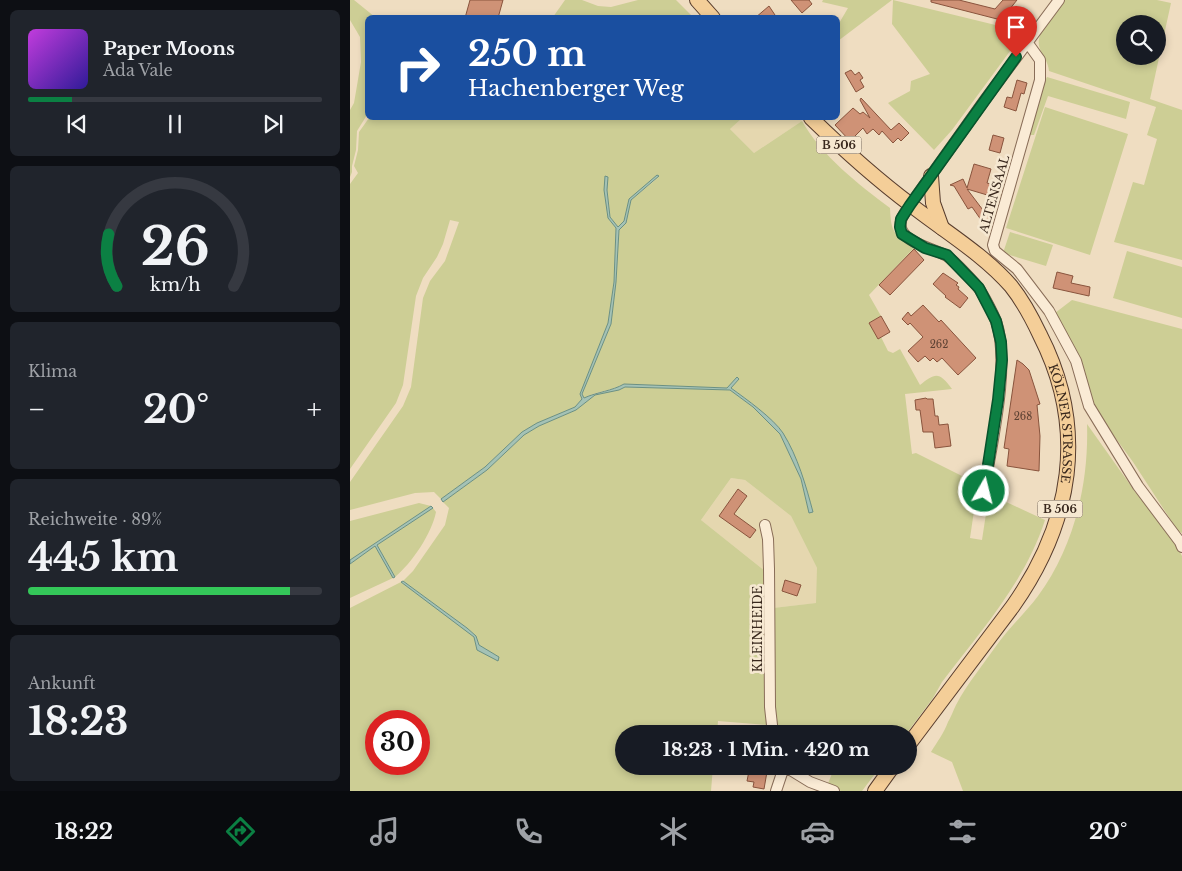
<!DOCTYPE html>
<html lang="de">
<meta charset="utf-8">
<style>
:root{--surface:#171b24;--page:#20242c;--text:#f1f3f6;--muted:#9ea1a6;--line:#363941;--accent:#0b8043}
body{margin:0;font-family:"Libre Baskerville",serif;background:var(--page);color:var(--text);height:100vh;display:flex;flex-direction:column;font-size:19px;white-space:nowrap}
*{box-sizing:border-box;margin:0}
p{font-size:16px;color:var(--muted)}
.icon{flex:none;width:28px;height:28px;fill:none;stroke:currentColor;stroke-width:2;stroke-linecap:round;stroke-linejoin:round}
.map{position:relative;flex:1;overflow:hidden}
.details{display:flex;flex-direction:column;gap:10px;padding:10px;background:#0d0f14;width:350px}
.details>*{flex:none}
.guide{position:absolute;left:15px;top:15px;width:475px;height:105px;border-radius:8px;box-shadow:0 2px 8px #0003;background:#1a4fa0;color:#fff;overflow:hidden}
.buttons{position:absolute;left:766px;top:15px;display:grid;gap:10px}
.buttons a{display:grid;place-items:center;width:50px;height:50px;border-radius:50%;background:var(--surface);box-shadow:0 2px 8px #0003;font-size:25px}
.speed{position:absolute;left:15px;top:710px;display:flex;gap:10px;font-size:25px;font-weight:700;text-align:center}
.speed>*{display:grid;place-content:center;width:65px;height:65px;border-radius:50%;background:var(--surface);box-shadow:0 2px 8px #0003;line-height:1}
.speed .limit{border:8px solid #d22;background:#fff;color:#111}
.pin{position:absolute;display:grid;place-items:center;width:42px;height:42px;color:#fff;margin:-51px -21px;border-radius:50% 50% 50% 0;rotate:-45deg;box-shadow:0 0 5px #0007}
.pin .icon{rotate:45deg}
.me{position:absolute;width:55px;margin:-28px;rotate:8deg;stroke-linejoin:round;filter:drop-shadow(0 0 4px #0008)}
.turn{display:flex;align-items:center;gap:18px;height:105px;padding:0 20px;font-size:22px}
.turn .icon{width:65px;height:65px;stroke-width:2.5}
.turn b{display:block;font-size:35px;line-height:42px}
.big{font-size:38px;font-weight:700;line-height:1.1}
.details .widget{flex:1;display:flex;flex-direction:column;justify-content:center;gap:8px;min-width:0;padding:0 18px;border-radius:8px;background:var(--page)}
.details .dial{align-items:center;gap:0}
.dial svg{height:130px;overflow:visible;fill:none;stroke:var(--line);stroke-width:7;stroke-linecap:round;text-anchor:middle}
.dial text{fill:var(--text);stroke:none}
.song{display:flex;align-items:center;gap:15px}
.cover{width:60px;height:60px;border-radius:8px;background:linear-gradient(135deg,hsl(290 70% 55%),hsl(250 70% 35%))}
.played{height:5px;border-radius:2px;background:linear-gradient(90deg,var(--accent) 15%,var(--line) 15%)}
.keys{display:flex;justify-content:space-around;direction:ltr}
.heat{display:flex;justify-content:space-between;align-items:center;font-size:28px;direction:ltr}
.charge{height:8px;border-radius:4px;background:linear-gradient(90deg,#34c759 89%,var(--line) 0)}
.trip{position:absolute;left:265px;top:725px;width:302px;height:50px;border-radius:25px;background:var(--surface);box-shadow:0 2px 8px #0003;font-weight:700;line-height:50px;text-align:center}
.dock{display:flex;height:80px;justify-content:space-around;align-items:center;background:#090b0e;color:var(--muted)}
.dock .icon{width:35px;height:35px}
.dock .selected{color:var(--accent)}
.dock b{font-size:22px;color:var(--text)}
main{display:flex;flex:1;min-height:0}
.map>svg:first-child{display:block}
.farmland{fill:#e5d7af}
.green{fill:#cdce95;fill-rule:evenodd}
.water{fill:#a4c2b6;stroke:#6b9083}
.building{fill:#cf9276;stroke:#89543d}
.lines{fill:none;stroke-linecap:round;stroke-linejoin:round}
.minor-casing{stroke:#896d58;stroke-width:12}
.major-casing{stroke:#573c2d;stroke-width:16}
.minor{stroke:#faebd5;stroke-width:10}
.major{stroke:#f4ce98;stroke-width:14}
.route-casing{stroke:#07532c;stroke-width:12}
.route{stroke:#0b8043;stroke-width:9}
.labels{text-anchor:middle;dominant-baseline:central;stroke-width:5;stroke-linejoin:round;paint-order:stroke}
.number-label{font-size:10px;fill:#5e4233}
.shield{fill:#f6e8d1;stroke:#726253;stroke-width:1}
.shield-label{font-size:11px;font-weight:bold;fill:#39281d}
.street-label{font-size:12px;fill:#39281d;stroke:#f6e8d1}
</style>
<main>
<section class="details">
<div class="widget">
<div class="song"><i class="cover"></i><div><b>Paper Moons</b><p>Ada Vale</p></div></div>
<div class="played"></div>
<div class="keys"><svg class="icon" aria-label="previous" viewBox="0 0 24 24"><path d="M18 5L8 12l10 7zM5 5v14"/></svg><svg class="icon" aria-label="pause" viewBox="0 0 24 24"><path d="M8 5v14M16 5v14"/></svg><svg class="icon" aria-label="next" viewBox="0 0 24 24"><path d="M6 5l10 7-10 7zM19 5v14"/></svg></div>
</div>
<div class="widget dial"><svg viewBox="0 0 100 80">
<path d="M14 69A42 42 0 1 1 86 69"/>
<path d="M14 69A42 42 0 0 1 9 37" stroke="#0b8043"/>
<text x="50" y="56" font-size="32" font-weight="700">26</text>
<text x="50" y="72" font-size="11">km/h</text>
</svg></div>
<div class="widget"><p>Klima</p>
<div class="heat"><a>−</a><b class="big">20°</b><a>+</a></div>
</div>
<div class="widget"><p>Reichweite · 89%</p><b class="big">445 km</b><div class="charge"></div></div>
<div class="widget"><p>Ankunft</p><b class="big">18:23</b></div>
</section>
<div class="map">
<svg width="832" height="791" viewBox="0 0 832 791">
<rect width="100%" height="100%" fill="#efddc1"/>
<!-- farmland -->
<path class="farmland" d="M 388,118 L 448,118 L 452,121 L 404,153 L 380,129 L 390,120 Z
M 381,478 L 395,480 L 441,516 L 467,568 L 467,603 L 423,608 L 414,539 L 415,571 L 351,520 Z"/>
<!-- green -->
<path class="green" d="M 0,0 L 4,0 L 25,17 L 18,18 L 17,115 L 7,131 L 6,150 L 2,166 L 2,172 L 0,177 L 0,110 L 4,103 L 11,62 L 10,37 L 0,20 Z
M 215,0 L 232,0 L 248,6 L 261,7 L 288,0 L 326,0 L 343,17 L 203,17 Z
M 473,0 L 542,0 L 488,41 L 488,25 L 498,8 L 472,2 Z
M 543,0 L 674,32 L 602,130 L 584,150 L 538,103 L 560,91 L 561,81 L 580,74 L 542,24 Z
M 715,0 L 807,0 L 821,3 L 800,99 L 832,110 L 832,260 L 764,242 L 783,182 L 794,185 L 807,139 L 797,135 L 806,107 L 699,71 C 698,61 693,57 690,49 C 683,34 706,11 715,0 ZM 775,24 L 808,24 L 808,56 L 775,56 Z
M 697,77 L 780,102 L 776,119 L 698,96 L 684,135 L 677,135 L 692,86 Z
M 695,107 L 778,134 L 740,255 L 656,228 Z
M 19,118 L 388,118 L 390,120 L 380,129 L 404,153 L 452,121 C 471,155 509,185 540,208 C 541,234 544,233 564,248 L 519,295 L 531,316 L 519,323 L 528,339 L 531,337 L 538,351 L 543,353 L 550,349 L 570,385 C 585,373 589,371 602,389 L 555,394 L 562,454 L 566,453 L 628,484 L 620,538 L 632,540 L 639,494 L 695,520 C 675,582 631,631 592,682 L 583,698 L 556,734 L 483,734 L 457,725 L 454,734 L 428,734 L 424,719 L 423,608 L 466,603 L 467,568 L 441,516 L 395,480 L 381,478 L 351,520 L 415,571 L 418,725 L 368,721 L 367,734 L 274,734 L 274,766 L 363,766 L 361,791 L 0,791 L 0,608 L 51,582 L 116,630 L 124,637 L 127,650 L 149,657 L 129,645 L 126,636 L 117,628 L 53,581 L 63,571 L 95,525 L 99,508 L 93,502 L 137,470 L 174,435 L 189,426 L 226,410 L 245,395 L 269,390 L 275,387 L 380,390 L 403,407 L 430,434 L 451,479 L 459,513 L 463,512 C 456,486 447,456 433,433 C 423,418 396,399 381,388 L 389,379 L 387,378 L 377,388 L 274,384 C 261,391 247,391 234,398 L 232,394 L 261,324 L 266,282 L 269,229 L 276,223 L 281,200 L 309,177 L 279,199 L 274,222 L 268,227 L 260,217 L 257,190 L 257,177 L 255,176 L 258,218 L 266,228 L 264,282 L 258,323 L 230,394 L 232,399 L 225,407 L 187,423 L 172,432 L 135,467 L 91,499 L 84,492 L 65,493 L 0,510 L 0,482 L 53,406 L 61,387 L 73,298 L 80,281 L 95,261 L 109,222 L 100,220 L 93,244 L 87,257 L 73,278 L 66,296 L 53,385 L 46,403 L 0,469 L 0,184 L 8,173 L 4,166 L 8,150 L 9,132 ZM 26,721 L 69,721 L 69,764 L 26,764 Z
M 660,232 L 703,245 L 696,266 L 653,253 Z
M 777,251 L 832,267 L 832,318 L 763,298 Z
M 722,300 L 832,329 L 832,533 L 828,531 L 783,462 L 748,414 L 724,349 L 705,313 Z
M 737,424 L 786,493 L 821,535 L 832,556 L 832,791 L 613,791 L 602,762 L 581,752 C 587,742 594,733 598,722 C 601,717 603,711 606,705 C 617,684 635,662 649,642 C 661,626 676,612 688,596 C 724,547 739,484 737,424 Z
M 69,503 L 81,506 L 0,560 L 0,521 Z
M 83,508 L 86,512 C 82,533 62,563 45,577 L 27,545 Z
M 25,546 L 43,578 L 0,598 L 0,564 Z
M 485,766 L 531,766 L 512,791 L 491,791 L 477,786 Z"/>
<!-- water -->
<path class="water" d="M 307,175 L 309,176 L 281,200 L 276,223 L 269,230 L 266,282 L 261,324 L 232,394 L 234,398 C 247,392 262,391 274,384 L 377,388 L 387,377 L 389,379 L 381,388 C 396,399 423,418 433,433 C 448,457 456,486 463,512 L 459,513 L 451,479 L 430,434 L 403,407 L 380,390 L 275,387 L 269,390 L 245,395 L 226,410 L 189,426 L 174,435 L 137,470 L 93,502 L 91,499 L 135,467 L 172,432 L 187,423 L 225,407 L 232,399 L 230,394 L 258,323 L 264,282 L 266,228 L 258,218 L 254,190 L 255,176 L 258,177 L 257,190 L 260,217 L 268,227 L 274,221 L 279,199 Z
M 81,506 L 83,508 L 27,545 L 45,577 L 43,578 L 25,546 L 0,564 L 0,560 Z
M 53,581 L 117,628 L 126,636 L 129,645 L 149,657 L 148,661 L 127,650 L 124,637 L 51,582 Z"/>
<!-- building -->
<path class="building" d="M 120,0 L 153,0 L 148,18 L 115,18 Z
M 441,0 L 459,0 L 462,4 L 452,13 Z
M 581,0 L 609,0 L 645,9 L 653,0 L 667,0 L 651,20 L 581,2 Z
M 419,6 L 427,18 L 405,18 Z
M 501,70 L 505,75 L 509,72 L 513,78 L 510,80 L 514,87 L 506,92 L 495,73 Z
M 667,80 L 677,83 L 674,94 L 671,93 L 666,111 L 654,107 L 657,97 L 662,98 Z
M 511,98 L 541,130 L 549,123 L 559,133 L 551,141 L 548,138 L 543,143 L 532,131 L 529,135 L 523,129 L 517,134 L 513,128 L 500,141 L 485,125 L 503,108 L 510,114 L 513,112 L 520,118 L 510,100 Z
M 643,135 L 654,138 L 650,153 L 639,150 Z
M 624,164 L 641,169 L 637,183 L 648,186 L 644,197 L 617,189 L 642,222 L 636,227 L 622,207 L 618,209 L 604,186 L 600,185 L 613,179 L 617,188 Z
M 564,249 L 574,260 L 540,295 L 529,285 Z
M 707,272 L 723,276 L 721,283 L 740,287 L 739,296 L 703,288 Z
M 593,273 L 608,283 L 606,285 L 609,287 L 608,289 L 618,298 L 610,308 L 595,297 L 596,296 L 583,284 Z
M 573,305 L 589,322 L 591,320 L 626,358 L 608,375 L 592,358 L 587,362 L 583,358 L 580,361 L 575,356 L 568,362 L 558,351 L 573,337 L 560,323 L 558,325 L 552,319 L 558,312 L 561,316 Z
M 531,316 L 540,332 L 528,339 L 519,323 Z
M 667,360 L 673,364 L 679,370 L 690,404 L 687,405 L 690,436 L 689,471 L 657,466 L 659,449 L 654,448 Z
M 576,398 L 577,399 L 583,399 L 585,416 L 588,416 L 589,425 L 598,424 L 601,446 L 585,448 L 583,432 L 573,432 L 570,410 L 566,410 L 565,400 Z
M 388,489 L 397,496 L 384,514 L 406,530 L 400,538 L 369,516 Z
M 435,580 L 451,585 L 447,596 L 432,591 Z
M 400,766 L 418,766 L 414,789 L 403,787 L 404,782 L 397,781 Z"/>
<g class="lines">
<defs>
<path id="minor" d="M 677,42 L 690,60 L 690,80 L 643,245 L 645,251 L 667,269 L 699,311 L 726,361 L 739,406 L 788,486 L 830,542 L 832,547
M 634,491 C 641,446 661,364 646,321 C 642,311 636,300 630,290 C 626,284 602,258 595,255 C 582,248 546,241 551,221 C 552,215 557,210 560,205 L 634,101 L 709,0
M 415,525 L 418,539 L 419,569 L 420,707 L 423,734
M 434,766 L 460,782 L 484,791
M 426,791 L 434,767"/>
<g id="major">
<path d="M 347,0 L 363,18"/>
<path id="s1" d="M 461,118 C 493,149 525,178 561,205 C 594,231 633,254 661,286 C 673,301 682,318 690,335 C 738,429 722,522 663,606 L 559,744"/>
<path d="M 581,176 L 583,203 L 592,228"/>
<path d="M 525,791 L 543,766"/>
</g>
</defs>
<!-- minor casing -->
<use href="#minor" class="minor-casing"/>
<!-- major casing -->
<use href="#major" class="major-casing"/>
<!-- minor -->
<use href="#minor" class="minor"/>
<!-- major -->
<use href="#major" class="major"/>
</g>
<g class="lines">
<defs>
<path id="route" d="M 634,491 L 648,400 L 652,360 L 651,342 L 646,321 L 629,288 L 597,255 L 575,248 L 552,234 L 550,227 L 551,219 L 560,205 L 666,57"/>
</defs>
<!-- route casing -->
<use href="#route" class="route-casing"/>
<!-- route -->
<use href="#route" class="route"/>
</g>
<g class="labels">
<!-- number labels -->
<g class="number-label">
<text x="589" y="344">262</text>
<text x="673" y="416">268</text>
</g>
<!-- shield labels -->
<g class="shield">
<rect x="466.5" y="136.5" width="45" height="17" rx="4"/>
<rect x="687.5" y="500.5" width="45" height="17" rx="4"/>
</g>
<g class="shield-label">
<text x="489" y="145">B 506</text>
<text x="710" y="509">B 506</text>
</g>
<!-- street labels -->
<g class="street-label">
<text transform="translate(644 194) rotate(-74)">ALTENSAAL</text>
<text stroke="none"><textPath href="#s1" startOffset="411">KÖLNER STRASSE</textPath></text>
<text transform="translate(407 629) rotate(-90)">KLEINHEIDE</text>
</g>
</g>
</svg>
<div class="buttons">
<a><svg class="icon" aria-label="search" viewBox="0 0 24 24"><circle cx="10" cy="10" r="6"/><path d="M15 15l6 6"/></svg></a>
</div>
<div class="speed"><div class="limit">30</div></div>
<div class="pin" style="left:666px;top:57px;background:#d93025"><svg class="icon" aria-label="arrive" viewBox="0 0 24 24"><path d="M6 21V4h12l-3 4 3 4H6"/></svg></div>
<svg class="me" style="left:634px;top:491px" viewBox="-20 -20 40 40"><circle r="17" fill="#0b8043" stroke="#fff" stroke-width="3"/><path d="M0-11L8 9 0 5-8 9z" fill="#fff"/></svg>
<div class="trip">18:23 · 1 Min. · 420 m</div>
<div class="guide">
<div class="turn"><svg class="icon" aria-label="right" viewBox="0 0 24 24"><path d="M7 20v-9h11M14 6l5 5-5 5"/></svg><div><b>250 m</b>Hachenberger Weg</div></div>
</div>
</div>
</main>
<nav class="dock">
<b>18:22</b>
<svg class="icon selected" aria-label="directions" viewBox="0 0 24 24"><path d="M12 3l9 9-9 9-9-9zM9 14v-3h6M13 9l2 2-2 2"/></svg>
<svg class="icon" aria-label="music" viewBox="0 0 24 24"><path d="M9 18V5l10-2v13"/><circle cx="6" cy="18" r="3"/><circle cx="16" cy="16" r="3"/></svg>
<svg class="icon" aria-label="phone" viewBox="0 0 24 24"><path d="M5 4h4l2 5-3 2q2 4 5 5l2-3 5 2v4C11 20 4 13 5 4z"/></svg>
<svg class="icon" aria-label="climate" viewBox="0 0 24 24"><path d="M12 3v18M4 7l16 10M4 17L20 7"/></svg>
<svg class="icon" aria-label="car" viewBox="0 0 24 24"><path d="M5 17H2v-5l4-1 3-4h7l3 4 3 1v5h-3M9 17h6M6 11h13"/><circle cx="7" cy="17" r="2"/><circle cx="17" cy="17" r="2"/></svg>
<svg class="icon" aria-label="filters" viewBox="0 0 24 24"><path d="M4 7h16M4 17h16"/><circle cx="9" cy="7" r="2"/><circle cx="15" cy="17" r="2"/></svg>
<b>20°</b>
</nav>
